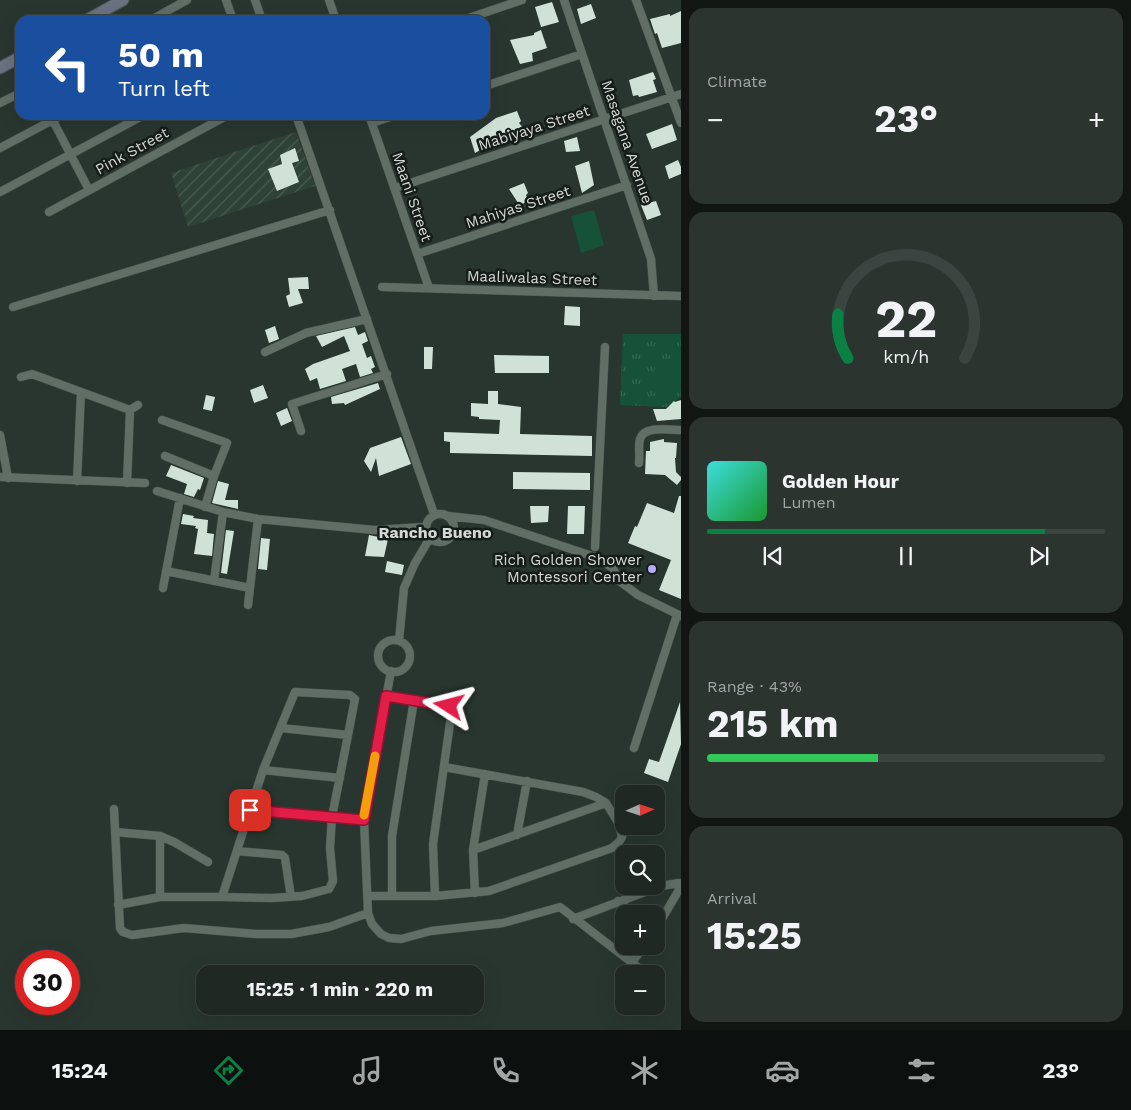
<!DOCTYPE html>
<meta charset="utf-8">
<style>
:root{--surface:#1f2823;--page:#2c3430;--text:#f1f3f6;--muted:#a1a6a6;--line:#3c4441;--accent:#0b8043}
body{margin:0;font-family:"Work Sans",sans-serif;background:var(--page);color:var(--text);height:100vh;display:flex;flex-direction:column;font-size:19px;white-space:nowrap}
*{box-sizing:border-box;margin:0}
p{font-size:16px;color:var(--muted)}
.icon{flex:none;width:28px;height:28px;fill:none;stroke:currentColor;stroke-width:2;stroke-linecap:round;stroke-linejoin:round}
.map{position:relative;flex:1;overflow:hidden}
.details{display:flex;flex-direction:column;gap:8px;padding:8px;background:#111613;width:450px}
.details>*{flex:none}
.guide{position:absolute;left:15px;top:15px;width:475px;height:105px;border-radius:15px;box-shadow:0 5px 20px #0002,0 0 0 1px var(--line);background:#1a4fa0;color:#fff;overflow:hidden}
.needle{width:32px;rotate:87deg}
.buttons{position:absolute;left:615px;top:785px;display:grid;gap:10px}
.buttons a{display:grid;place-items:center;width:50px;height:50px;border-radius:10px;background:var(--surface);box-shadow:0 5px 20px #0002,0 0 0 1px var(--line);font-size:25px}
.speed{position:absolute;left:15px;top:950px;display:flex;gap:10px;font-size:25px;font-weight:700;text-align:center}
.speed>*{display:grid;place-content:center;width:65px;height:65px;border-radius:50%;background:var(--surface);box-shadow:0 5px 20px #0002,0 0 0 1px var(--line);line-height:1}
.speed .limit{border:8px solid #d22;background:#fff;color:#111}
.pin{position:absolute;display:grid;place-items:center;width:42px;height:42px;color:#fff;margin:-21px;border-radius:10px;box-shadow:0 2px 8px #0006}
.me{position:absolute;width:55px;margin:-28px;rotate:279deg;stroke-linejoin:round;filter:drop-shadow(0 0 4px #0008)}
.turn{display:flex;align-items:center;gap:18px;height:105px;padding:0 20px;font-size:22px}
.turn .icon{width:65px;height:65px;stroke-width:2.5}
.turn b{display:block;font-size:35px;line-height:42px}
.big{font-size:38px;font-weight:700;line-height:1.1}
.details .card{flex:1;display:flex;flex-direction:column;justify-content:center;gap:8px;min-width:0;padding:0 18px;border-radius:15px;background:var(--page)}
.details .dial{align-items:center;gap:0}
.dial svg{height:130px;overflow:visible;fill:none;stroke:var(--line);stroke-width:7;stroke-linecap:round;text-anchor:middle}
.dial text{fill:var(--text);stroke:none}
.song{display:flex;align-items:center;gap:15px}
.cover{width:60px;height:60px;border-radius:8px;background:linear-gradient(135deg,hsl(180 70% 55%),hsl(130 70% 35%))}
.played{height:5px;border-radius:2px;background:linear-gradient(90deg,var(--accent) 85%,var(--line) 85%)}
.keys{display:flex;justify-content:space-around;direction:ltr}
.heat{display:flex;justify-content:space-between;align-items:center;font-size:28px;direction:ltr}
.charge{height:8px;border-radius:4px;background:linear-gradient(90deg,#34c759 43%,var(--line) 0)}
.trip{position:absolute;left:196px;top:965px;width:288px;height:50px;border-radius:15px;background:var(--surface);box-shadow:0 5px 20px #0002,0 0 0 1px var(--line);font-weight:700;line-height:50px;text-align:center}
.menu{display:flex;height:80px;justify-content:space-around;align-items:center;background:#0c100e;color:var(--muted)}
.menu .icon{width:35px;height:35px}
.menu .on{color:var(--accent)}
.menu b{font-size:22px;color:var(--text)}
main{display:flex;flex:1;min-height:0}
.map>svg:first-child{display:block}
.industrial{fill:url(#industrial-furrows)}
.park{fill:url(#park-tufts)}
.garden{fill:#155237}
.building{fill:#d0e1d7}
.lines{fill:none;stroke-linecap:round;stroke-linejoin:round}
.minor-casing{stroke:#48534c;stroke-width:9}
.secondary-casing{stroke:#48534c;stroke-width:13}
.minor{stroke:#606e66;stroke-width:8}
.secondary{stroke:#6a7181;stroke-width:11}
.route-casing{stroke:#92132f;stroke-width:12}
.route{stroke:#e11d48;stroke-width:9}
.slow{stroke:#f59e0b;stroke-width:9}
.poi-dot{fill:#b3adf9;stroke:#161c19;stroke-width:2}
.labels{text-anchor:middle;dominant-baseline:central;stroke-width:5;stroke-linejoin:round;paint-order:stroke}
.street-label{font-size:15px;fill:#d2dad5;stroke:#161c19}
.poi-label{font-size:15px;fill:#d2dad5;stroke:#161c19;text-anchor:end}
.neighbourhood-label{font-size:16px;font-weight:bold;fill:#d2dad5;stroke:#161c19}
</style>
<main>
<div class="map">
<svg width="681" height="1030" viewBox="0 0 681 1030">
<defs>
<pattern id="industrial-furrows" width="10" height="10" patternUnits="userSpaceOnUse" patternTransform="scale(1.25)"><rect width="10" height="10" fill="#2e4237"/><path d="M-1 1l2-2M0 10L10 0M9 11l2-2" fill="none" stroke="#4b5d53"/></pattern>
<pattern id="park-tufts" width="24" height="20" patternUnits="userSpaceOnUse" patternTransform="scale(1.25)"><rect width="24" height="20" fill="#155237"/><path d="M3 7l-1-3M5 7V3M7 7l1-3M15 17l-1-3M17 17v-4M19 17l1-3" fill="none" stroke="#366a53"/></pattern>
</defs>
<rect width="100%" height="100%" fill="#29362f"/>
<!-- industrial -->
<path class="industrial" d="M 296,132 L 315,186 L 188,227 L 171,173 Z"/>
<!-- park -->
<path class="park" d="M 623,334 L 681,334 L 681,397 L 666,407 L 620,405 Z"/>
<!-- garden -->
<path class="garden" d="M 594,210 L 604,245 L 581,253 L 571,216 Z
M 681,355 L 681,383 L 665,391 L 654,369 Z"/>
<!-- building -->
<path class="building" d="M 552,2 L 559,22 L 541,27 L 535,7 Z
M 591,4 L 596,18 L 581,24 L 577,9 Z
M 681,11 L 681,43 L 662,48 L 657,33 L 655,34 L 650,19 L 670,14 L 670,16 Z
M 541,30 L 547,48 L 532,53 L 533,61 L 520,64 L 510,40 L 534,35 L 534,33 Z
M 653,72 L 656,79 L 653,80 L 657,92 L 639,97 L 638,95 L 633,96 L 629,80 Z
M 517,111 L 521,121 L 519,123 L 529,135 L 513,140 L 511,135 L 497,143 L 496,141 L 475,153 L 470,137 L 496,118 Z
M 672,124 L 677,140 L 652,149 L 646,134 Z
M 577,137 L 580,151 L 566,152 L 564,141 Z
M 295,148 L 299,161 L 292,163 L 299,182 L 277,191 L 268,169 L 282,164 L 280,155 Z
M 678,160 L 681,167 L 681,174 L 669,179 L 665,166 Z
M 589,161 L 594,185 L 582,193 L 575,166 Z
M 524,183 L 528,193 L 526,195 L 528,200 L 520,206 L 509,189 Z
M 656,201 L 661,215 L 647,220 L 641,205 Z
M 308,277 L 309,289 L 298,289 L 303,303 L 289,307 L 286,296 L 290,294 L 288,278 Z
M 565,306 L 580,307 L 580,326 L 564,325 Z
M 275,326 L 279,339 L 269,343 L 265,330 Z
M 355,327 L 358,335 L 365,332 L 368,341 L 362,344 L 367,358 L 371,356 L 375,367 L 371,369 L 373,373 L 360,377 L 356,364 L 342,369 L 346,381 L 320,389 L 317,378 L 310,381 L 305,369 L 313,364 L 350,351 L 344,336 L 322,347 L 316,336 Z
M 424,347 L 433,347 L 432,369 L 424,369 Z
M 494,355 L 549,356 L 549,373 L 495,373 Z
M 378,383 L 380,389 L 345,405 L 344,403 L 332,404 L 331,397 Z
M 263,385 L 268,398 L 254,403 L 250,390 Z
M 488,391 L 498,391 L 498,404 L 521,407 L 520,434 L 592,436 L 592,456 L 450,453 L 450,442 L 444,441 L 444,432 L 499,434 L 500,420 L 479,419 L 479,417 L 471,416 L 471,403 L 488,404 Z
M 206,395 L 215,397 L 212,411 L 203,409 Z
M 681,400 L 681,419 L 657,421 L 653,409 L 666,409 L 674,401 L 675,402 Z
M 287,408 L 292,421 L 281,426 L 276,413 Z
M 401,437 L 411,464 L 379,476 L 376,458 L 371,472 L 364,461 L 370,448 Z
M 664,439 L 664,442 L 677,443 L 676,458 L 675,458 L 676,472 L 681,477 L 681,480 L 677,485 L 665,475 L 645,474 L 646,451 L 650,451 L 650,442 Z
M 171,465 L 204,478 L 200,490 L 198,489 L 194,497 L 184,494 L 187,484 L 166,476 Z
M 513,472 L 590,473 L 590,490 L 513,489 Z
M 218,481 L 229,484 L 225,500 L 238,500 L 238,509 L 212,503 Z
M 679,496 L 681,496 L 681,599 L 659,590 L 671,560 L 628,543 L 635,526 L 637,527 L 647,503 L 674,513 Z
M 530,506 L 549,506 L 548,522 L 531,523 Z
M 568,506 L 585,506 L 584,534 L 567,534 Z
M 183,514 L 194,516 L 193,518 L 208,520 L 207,533 L 214,534 L 212,556 L 194,554 L 198,529 L 195,528 L 196,526 L 181,524 Z
M 226,530 L 234,531 L 227,574 L 221,573 Z
M 369,535 L 388,539 L 384,557 L 365,556 Z
M 261,538 L 270,539 L 267,570 L 258,569 Z
M 387,561 L 404,565 L 402,575 L 385,572 Z
M 680,702 L 681,744 L 668,782 L 644,773 L 649,759 L 659,762 Z"/>
<g class="lines">
<defs>
<path id="minor" d="M 226,0 L 233,20
M 255,0 L 262,20
M 329,0 L 336,20
M 564,0 L 651,259 L 654,296
M 636,0 L 681,123
M 151,20 L 187,0
M 463,20 L 522,0
M 485,86 L 582,54
M 0,103 L 20,93
M 50,115 L 89,190
M 296,115 L 434,514
M 369,115 L 429,288
M 372,123 L 396,115
M 0,148 L 62,115
M 395,188 L 681,94
M 0,192 L 144,115
M 49,212 L 228,115
M 417,254 L 627,185
M 382,287 L 681,296
M 13,307 L 330,210
M 265,352 L 306,333 L 367,319
M 21,377 L 32,374 L 130,410 L 138,405
M 162,420 L 227,443 L 214,476 L 205,507
M 301,431 L 292,404 L 387,374
M 0,435 L 8,478
M 165,456 L 214,476
M 639,463 C 640,456 638,446 640,439 C 644,425 670,430 681,430
M 0,477 L 145,483
M 77,481 L 81,392
M 127,483 L 130,410
M 157,491 L 223,512 L 258,519 L 374,530 L 425,527
M426 528a14 14 0 1 1 28 0a14 14 0 1 1-28 0Z
M 448,516 L 484,520 L 595,557 L 613,568 L 618,580 L 638,595 L 681,616
M 595,547 L 605,347
M 166,571 L 250,588
M 214,581 L 223,512
M 163,588 L 180,498
M 248,605 L 258,519
M378 656a16 16 0 1 1 32 0a16 16 0 1 1-32 0Z
M 399,641 L 404,588 L 415,563 L 430,538
M 386,696 L 449,706 L 452,709 L 433,844 L 435,896
M 281,728 L 348,735
M 634,748 L 677,615
M 263,770 L 340,778
M 114,809 L 120,928 L 123,932 L 132,935 L 184,928 L 256,934 L 291,934 L 329,927 L 368,913 L 364,820 L 391,671
M 115,832 L 160,836 L 160,897
M 517,835 L 527,781
M 160,836 L 174,842 L 208,862
M 473,850 L 485,774
M 237,851 L 282,855 L 285,858 L 291,897
M 475,893 L 473,850 L 606,803
M 392,895 L 392,836 L 414,700
M 368,896 L 435,896 L 489,891 L 612,848 L 619,842 L 622,837 L 619,824 L 606,803 L 596,797 L 583,792 L 444,767
M 222,897 L 272,898 L 302,896 L 329,889 L 333,881 L 330,848 L 332,817 L 355,699 L 350,695 L 295,692 L 263,770 L 250,810
M 618,901 L 634,914
M 118,905 L 160,897 L 222,897 L 250,810 L 364,820
M 368,913 L 372,924 L 381,934 L 389,938 L 401,939 L 431,931 L 503,923 L 560,907 L 639,968
M 573,919 L 661,886 L 679,883 L 680,888 L 656,929
M 631,963 L 645,946"/>
<path id="secondary" d="M 87,20 L 123,0
M 0,68 L 20,57"/>
</defs>
<!-- minor casing -->
<use href="#minor" class="minor-casing"/>
<!-- secondary casing -->
<use href="#secondary" class="secondary-casing"/>
<!-- minor -->
<use href="#minor" class="minor"/>
<!-- secondary -->
<use href="#secondary" class="secondary"/>
</g>
<g class="lines">
<defs>
<path id="route" d="M 250,810 L 364,820 L 386,696 L 449,706"/>
</defs>
<!-- route casing -->
<use href="#route" class="route-casing"/>
<!-- route -->
<use href="#route" class="route"/>
<!-- slow -->
<path class="slow" d="M 364,815 L 375,756"/>
</g>
<!-- markers -->
<circle class="poi-dot" cx="652" cy="569" r="5"/>
<g class="labels">
<!-- street labels -->
<g class="street-label">
<text transform="translate(534 128) rotate(-18)">Mabiyaya Street</text>
<text transform="translate(627 142) rotate(71)">Masagana Avenue</text>
<text transform="translate(132 151) rotate(-29)">Pink Street</text>
<text transform="translate(412 197) rotate(71)">Maani Street</text>
<text transform="translate(518 207) rotate(-18)">Mahiyas Street</text>
<text transform="translate(532 278) rotate(2)">Maaliwalas Street</text>
</g>
<!-- poi labels -->
<g class="poi-label">
<text x="642" y="560">Rich Golden Shower<tspan x="642" dy="17">Montessori Center</tspan></text>
</g>
<!-- neighbourhood labels -->
<g class="neighbourhood-label">
<text x="435" y="532">Rancho Bueno</text>
</g>
</g>
</svg>
<div class="buttons">
<a><svg class="needle" viewBox="-14 -14 28 28"><path d="M0-13l5 13h-10z" fill="#e53935"/><path d="M0 13l5-13h-10z" fill="#a1a6a6"/></svg></a>
<a><svg class="icon" aria-label="search" viewBox="0 0 24 24"><circle cx="10" cy="10" r="6"/><path d="M15 15l6 6"/></svg></a>
<a>+</a>
<a>−</a>
</div>
<div class="speed"><div class="limit">30</div></div>
<div class="pin" style="left:250px;top:810px;background:#d93025"><svg class="icon" aria-label="arrive" viewBox="0 0 24 24"><path d="M6 21V4h12l-3 4 3 4H6"/></svg></div>
<svg class="me" style="left:449px;top:706px" viewBox="-20 -20 40 40"><path d="M0-17L14 15 0 8-14 15z" fill="#e11d48" stroke="#fff" stroke-width="4"/></svg>
<div class="trip">15:25 · 1 min · 220 m</div>
<div class="guide">
<div class="turn"><svg class="icon" aria-label="left" viewBox="0 0 24 24"><path d="M17 20v-9H6M10 6l-5 5 5 5"/></svg><div><b>50 m</b>Turn left</div></div>
</div>
</div>
<section class="details">
<div class="card"><p>Climate</p>
<div class="heat"><a>−</a><b class="big">23°</b><a>+</a></div>
</div>
<div class="card dial"><svg viewBox="0 0 100 80">
<path d="M14 69A42 42 0 1 1 86 69"/>
<path d="M14 69A42 42 0 0 1 8 42" stroke="#0b8043"/>
<text x="50" y="56" font-size="32" font-weight="700">22</text>
<text x="50" y="72" font-size="11">km/h</text>
</svg></div>
<div class="card">
<div class="song"><i class="cover"></i><div><b>Golden Hour</b><p>Lumen</p></div></div>
<div class="played"></div>
<div class="keys"><svg class="icon" aria-label="previous" viewBox="0 0 24 24"><path d="M18 5L8 12l10 7zM5 5v14"/></svg><svg class="icon" aria-label="pause" viewBox="0 0 24 24"><path d="M8 5v14M16 5v14"/></svg><svg class="icon" aria-label="next" viewBox="0 0 24 24"><path d="M6 5l10 7-10 7zM19 5v14"/></svg></div>
</div>
<div class="card"><p>Range · 43%</p><b class="big">215 km</b><div class="charge"></div></div>
<div class="card"><p>Arrival</p><b class="big">15:25</b></div>
</section>
</main>
<nav class="menu">
<b>15:24</b>
<svg class="icon on" aria-label="directions" viewBox="0 0 24 24"><path d="M12 3l9 9-9 9-9-9zM9 14v-3h6M13 9l2 2-2 2"/></svg>
<svg class="icon" aria-label="music" viewBox="0 0 24 24"><path d="M9 18V5l10-2v13"/><circle cx="6" cy="18" r="3"/><circle cx="16" cy="16" r="3"/></svg>
<svg class="icon" aria-label="phone" viewBox="0 0 24 24"><path d="M5 4h4l2 5-3 2q2 4 5 5l2-3 5 2v4C11 20 4 13 5 4z"/></svg>
<svg class="icon" aria-label="climate" viewBox="0 0 24 24"><path d="M12 3v18M4 7l16 10M4 17L20 7"/></svg>
<svg class="icon" aria-label="car" viewBox="0 0 24 24"><path d="M5 17H2v-5l4-1 3-4h7l3 4 3 1v5h-3M9 17h6M6 11h13"/><circle cx="7" cy="17" r="2"/><circle cx="17" cy="17" r="2"/></svg>
<svg class="icon" aria-label="filters" viewBox="0 0 24 24"><path d="M4 7h16M4 17h16"/><circle cx="9" cy="7" r="2"/><circle cx="15" cy="17" r="2"/></svg>
<b>23°</b>
</nav>
